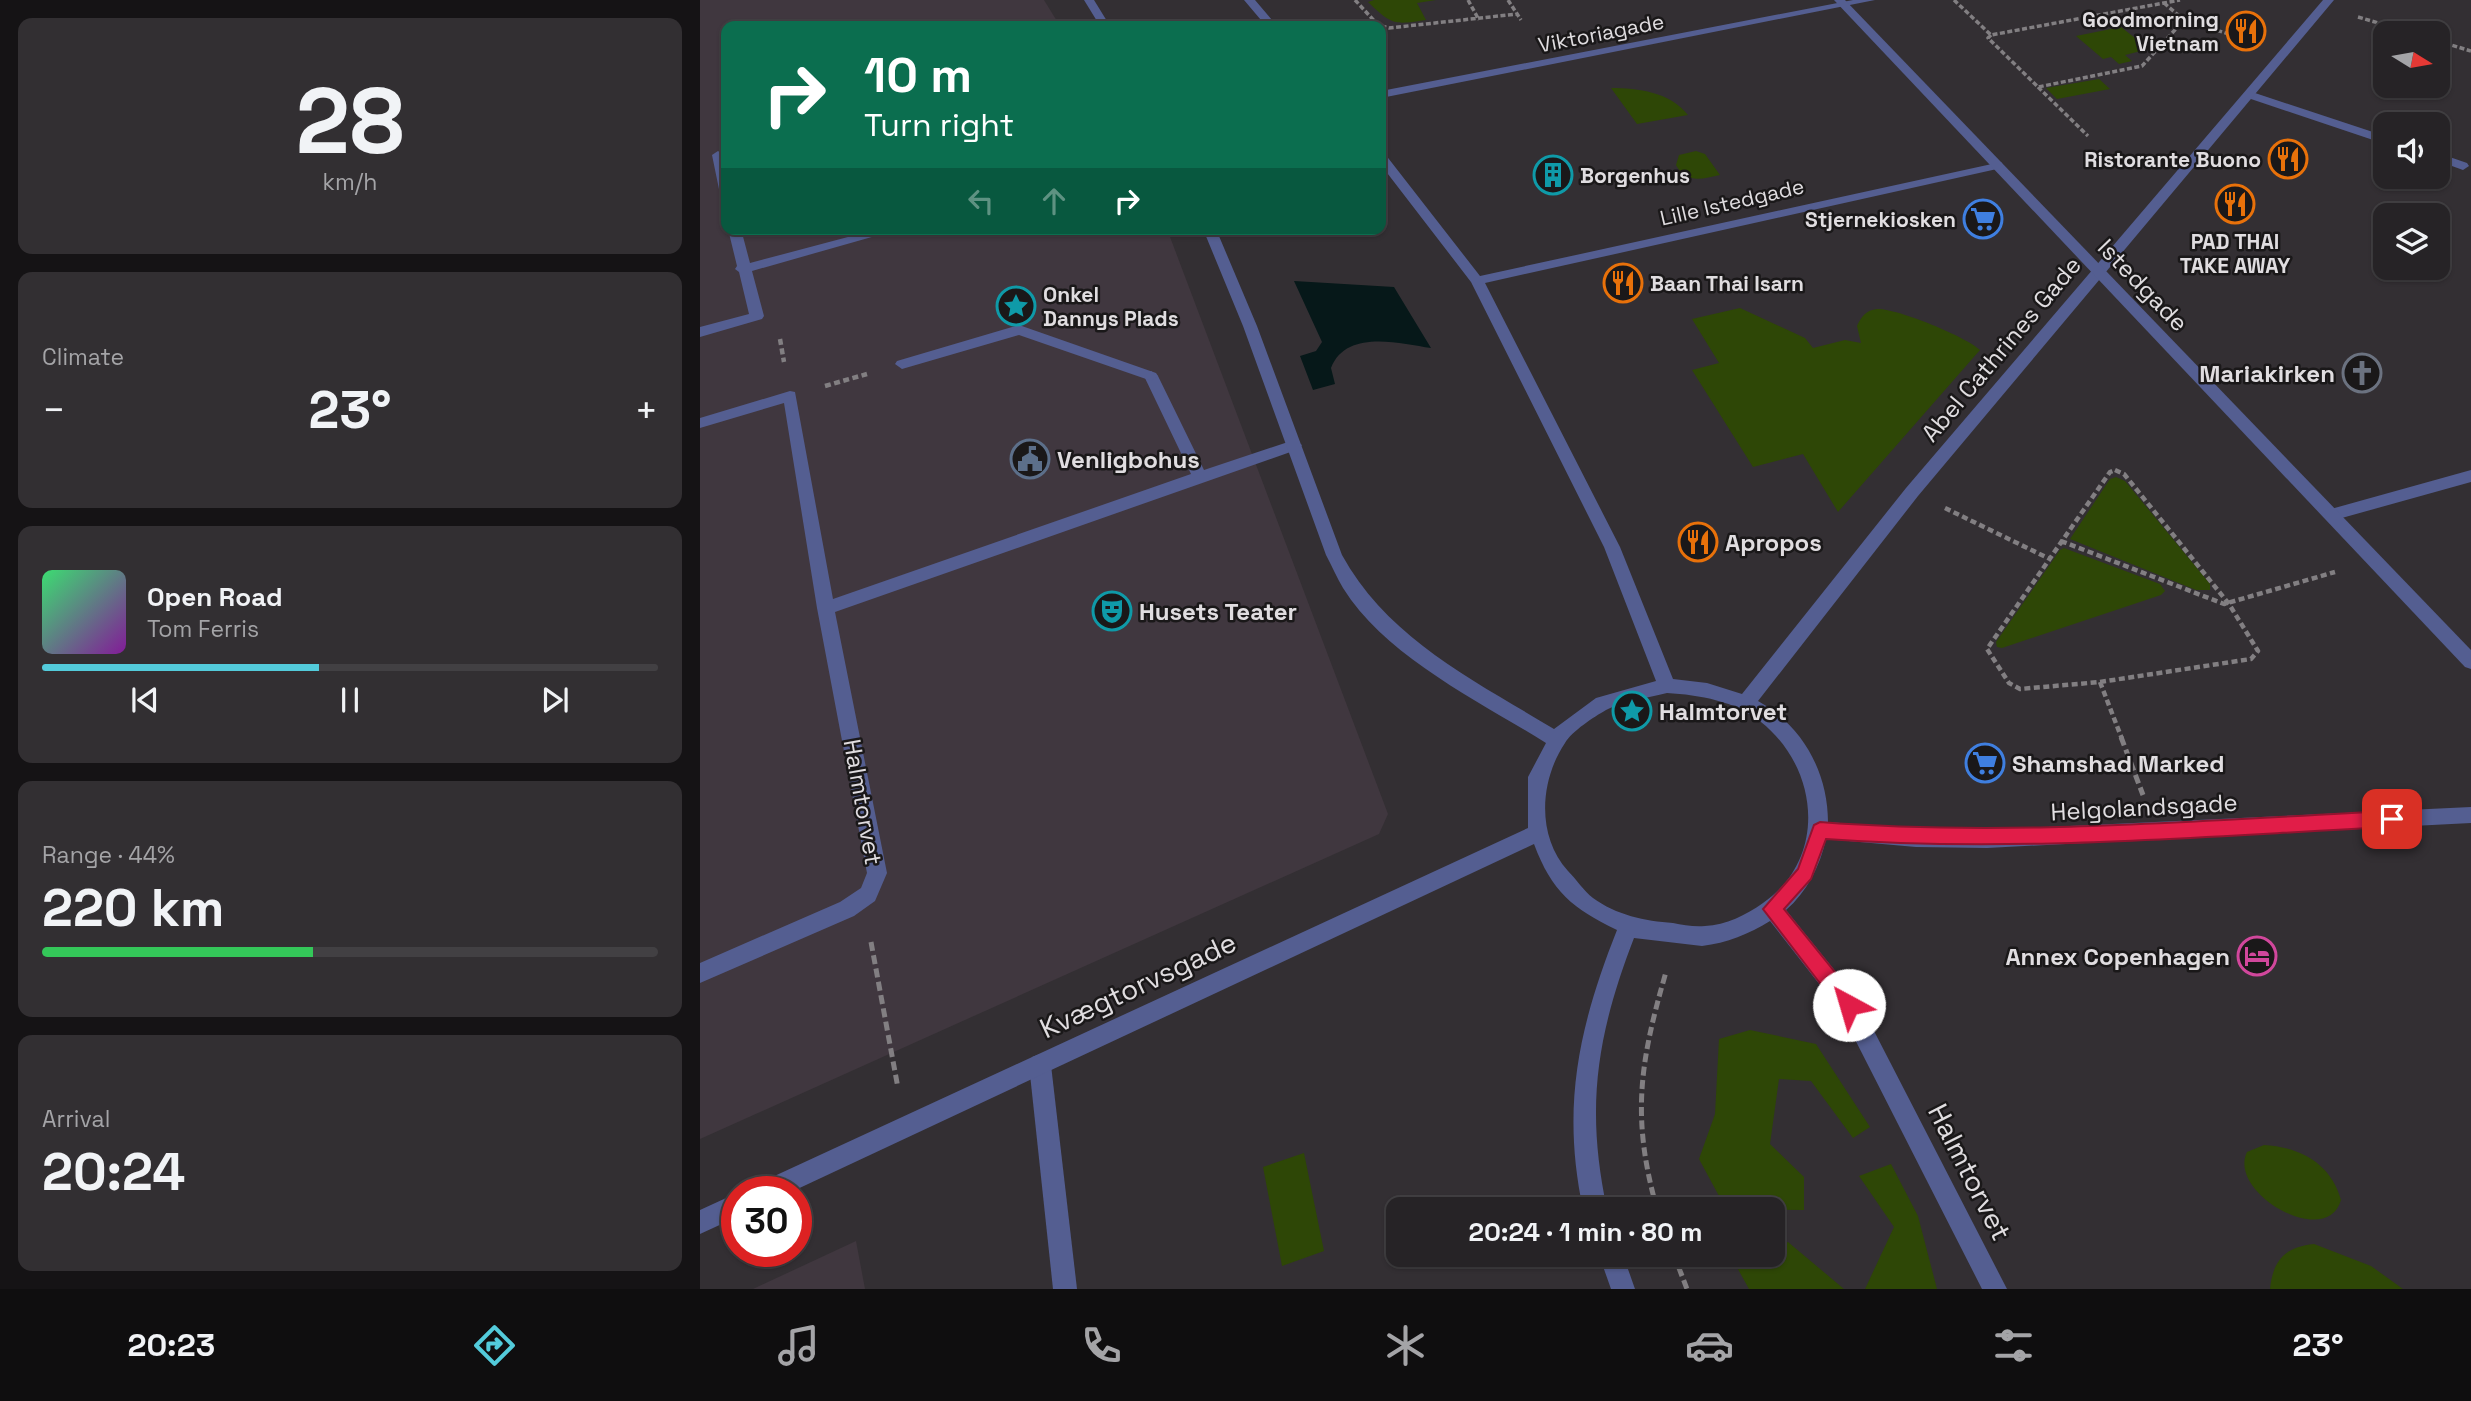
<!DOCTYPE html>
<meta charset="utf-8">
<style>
:root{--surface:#262326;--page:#322f32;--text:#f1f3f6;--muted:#a4a4a7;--line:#424043;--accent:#53cbdb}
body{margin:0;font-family:"Space Grotesk",sans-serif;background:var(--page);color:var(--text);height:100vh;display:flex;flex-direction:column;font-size:26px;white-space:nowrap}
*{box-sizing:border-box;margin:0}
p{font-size:23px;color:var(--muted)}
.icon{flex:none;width:38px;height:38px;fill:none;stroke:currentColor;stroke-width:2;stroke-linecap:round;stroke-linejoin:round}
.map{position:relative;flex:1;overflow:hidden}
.sheet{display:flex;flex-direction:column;gap:18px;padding:18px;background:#151315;width:700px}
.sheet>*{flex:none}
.top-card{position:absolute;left:21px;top:21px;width:665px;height:214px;border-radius:14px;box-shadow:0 2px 5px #0004,0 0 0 2px var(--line);background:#0b6e4f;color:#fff;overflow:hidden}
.needle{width:46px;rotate:101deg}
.tools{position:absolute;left:1673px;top:21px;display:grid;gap:14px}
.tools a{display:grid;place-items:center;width:77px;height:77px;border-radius:14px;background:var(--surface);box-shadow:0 2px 5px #0004,0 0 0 2px var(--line);font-size:35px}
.speed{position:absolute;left:21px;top:1176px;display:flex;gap:14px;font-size:35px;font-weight:700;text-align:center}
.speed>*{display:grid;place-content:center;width:91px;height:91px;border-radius:50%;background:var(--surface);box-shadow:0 2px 5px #0004,0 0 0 2px var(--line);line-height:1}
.speed .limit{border:10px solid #d22;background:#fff;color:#111}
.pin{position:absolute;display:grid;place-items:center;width:60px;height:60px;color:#fff;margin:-30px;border-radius:14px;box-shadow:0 4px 10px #0006}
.me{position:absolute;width:77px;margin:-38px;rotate:321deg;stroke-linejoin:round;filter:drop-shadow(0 0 5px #0008)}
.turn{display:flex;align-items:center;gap:24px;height:147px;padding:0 28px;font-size:32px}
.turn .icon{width:91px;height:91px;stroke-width:2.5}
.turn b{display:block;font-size:49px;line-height:60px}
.lanes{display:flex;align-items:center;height:66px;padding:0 28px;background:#0003;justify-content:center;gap:35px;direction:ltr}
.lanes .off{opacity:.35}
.big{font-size:52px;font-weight:600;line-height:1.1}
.sheet .card{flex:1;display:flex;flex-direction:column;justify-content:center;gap:10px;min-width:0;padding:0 24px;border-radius:14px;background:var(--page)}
.sheet .dial{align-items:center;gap:0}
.dial b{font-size:91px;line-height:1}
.song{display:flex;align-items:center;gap:21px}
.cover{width:84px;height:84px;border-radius:10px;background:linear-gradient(135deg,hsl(140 70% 55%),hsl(290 70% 35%))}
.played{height:7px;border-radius:4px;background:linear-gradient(90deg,var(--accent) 45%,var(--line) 45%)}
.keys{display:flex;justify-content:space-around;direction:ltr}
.heat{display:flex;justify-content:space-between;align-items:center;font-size:38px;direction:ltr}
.charge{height:10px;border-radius:5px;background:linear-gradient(90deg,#34c759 44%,var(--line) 0)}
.trip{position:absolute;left:686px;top:1197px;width:399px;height:70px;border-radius:14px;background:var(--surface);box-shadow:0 2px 5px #0004,0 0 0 2px var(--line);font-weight:600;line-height:70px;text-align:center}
.tab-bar{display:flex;height:112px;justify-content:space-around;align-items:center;background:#0f0e0f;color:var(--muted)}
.tab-bar .icon{width:49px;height:49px}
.tab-bar .active{color:var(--accent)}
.tab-bar b{font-size:32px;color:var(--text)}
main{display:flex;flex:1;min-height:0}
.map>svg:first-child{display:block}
.built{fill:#40373f}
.green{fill:#2e4706}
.water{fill:#061819}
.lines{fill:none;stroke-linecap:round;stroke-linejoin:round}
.path-far2{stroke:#827f82;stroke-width:3.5;stroke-dasharray:5 2.5;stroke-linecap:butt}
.path-far1{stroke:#827f82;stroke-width:4.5;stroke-dasharray:6 3.5;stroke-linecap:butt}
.path{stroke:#827f82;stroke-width:5;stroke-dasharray:9 4.5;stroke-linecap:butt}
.service{fill:#545e91;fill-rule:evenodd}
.pedestrian{fill:#545e91;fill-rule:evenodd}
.minor{fill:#545e91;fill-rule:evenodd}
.tertiary{fill:#545e91;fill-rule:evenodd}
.route{fill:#e11d48;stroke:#92132f;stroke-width:2}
.labels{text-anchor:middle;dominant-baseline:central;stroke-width:5;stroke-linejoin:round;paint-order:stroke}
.far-poi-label{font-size:21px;font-weight:bold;fill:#e0dde0;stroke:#1a1819;text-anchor:end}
.far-street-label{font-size:21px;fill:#e0dde0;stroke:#1a1819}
.street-label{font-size:24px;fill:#e0dde0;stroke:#1a1819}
.poi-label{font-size:24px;font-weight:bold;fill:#e0dde0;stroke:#1a1819;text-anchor:start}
.near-street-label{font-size:28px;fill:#e0dde0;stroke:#1a1819}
</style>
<main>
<section class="sheet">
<div class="card dial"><b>28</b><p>km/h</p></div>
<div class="card"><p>Climate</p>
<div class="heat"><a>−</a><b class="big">23°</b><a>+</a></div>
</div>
<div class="card">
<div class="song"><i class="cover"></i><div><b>Open Road</b><p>Tom Ferris</p></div></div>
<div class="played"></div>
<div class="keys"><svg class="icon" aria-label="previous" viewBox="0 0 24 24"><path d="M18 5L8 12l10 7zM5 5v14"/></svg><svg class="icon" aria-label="pause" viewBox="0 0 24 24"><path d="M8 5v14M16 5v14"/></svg><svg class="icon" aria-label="next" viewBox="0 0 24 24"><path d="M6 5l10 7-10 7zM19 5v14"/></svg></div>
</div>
<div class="card"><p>Range · 44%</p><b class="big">220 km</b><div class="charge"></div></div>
<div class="card"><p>Arrival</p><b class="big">20:24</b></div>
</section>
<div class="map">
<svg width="1771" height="1289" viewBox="0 0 1771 1289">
<rect width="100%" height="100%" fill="#332f33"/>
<!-- built -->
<path class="built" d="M 0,0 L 344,0 L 360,26 L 26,26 L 26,229 L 467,229 L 688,814 L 679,834 L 0,1139 Z
M 156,1241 L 165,1289 L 53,1289 Z"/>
<!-- green -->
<path class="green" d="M 674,0 L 736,0 L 717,3 L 726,20 C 694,25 692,25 668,2 Z
M 1421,27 L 1449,49 L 1425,55 L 1432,61 L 1419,64 L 1411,57 L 1403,59 L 1376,36 Z
M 1399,79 L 1410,89 L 1357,99 L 1346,88 Z
M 911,88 C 938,88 970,92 988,115 L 937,124 Z
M 996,151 L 1005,154 L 1020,175 C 1002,179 986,184 976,165 L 979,155 Z
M 1040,308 L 1105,338 L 1113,348 L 1145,340 L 1161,343 L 1157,326 C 1161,317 1166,310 1177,309 C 1196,308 1267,337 1280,350 L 1138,512 L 1103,454 L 1053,467 L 992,370 L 1019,363 L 992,319 Z
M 1416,477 L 1425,481 L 1510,584 L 1510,590 L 1496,590 L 1370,539 L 1410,479 Z
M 1364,548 L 1460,584 L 1465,591 L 1461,595 L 1302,648 L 1297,647 L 1296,642 L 1360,550 Z
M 1050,1030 L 1116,1044 L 1170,1127 L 1153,1138 L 1111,1081 L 1079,1079 L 1070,1144 L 1104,1177 L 1104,1210 L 1026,1209 L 999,1159 L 1015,1114 L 1019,1039 Z
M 1564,1145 C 1599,1147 1631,1163 1641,1200 C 1627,1250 1527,1193 1547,1152 Z
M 604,1153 L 624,1251 L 582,1266 L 563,1167 Z
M 1191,1164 L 1218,1216 L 1237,1289 L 1165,1289 L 1194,1227 L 1159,1176 Z
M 1088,1242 L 1144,1289 L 1049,1289 L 1034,1262 L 1054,1255 L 1073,1255 L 1073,1248 Z
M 1614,1244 L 1671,1266 L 1703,1289 L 1570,1289 C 1573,1260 1585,1247 1614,1244 Z"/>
<!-- water -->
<path class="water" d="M 594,281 L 694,287 L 731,348 C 699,343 646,329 631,368 L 635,384 L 613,390 L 600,356 L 616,351 L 622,342 Z"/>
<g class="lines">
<!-- path-far2 -->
<path class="path-far2" d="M 655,0 L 678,25 L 689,28 L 817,14
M 768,0 L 779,20
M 808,0 L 821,20
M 1254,0 L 1291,35 L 1480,0
M 1464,3 L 1484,20
M 1658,17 L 1712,33
M 1291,35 L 1288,38 L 1338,87 L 1442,66 L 1484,20 L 1548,40
M 1738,41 L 1771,51
M 1338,87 L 1388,136"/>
<!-- path-far1 -->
<path class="path-far1" d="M 80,339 L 84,362
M 125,386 L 167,374
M 1415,470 L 1424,474 L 1529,604 L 1558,651 L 1551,659 L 1400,682 L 1320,689 L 1309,683 L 1287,649 L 1410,472 Z
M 1245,508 L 1350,559
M 1361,541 L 1524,604 L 1635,572
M 1400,682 L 1422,739"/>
<!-- path -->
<path class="path" d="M 1421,737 L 1443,795
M 171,942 L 198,1088
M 957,1209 C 931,1117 940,1062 966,972
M 974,1255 L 987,1289"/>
<!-- service -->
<path class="service" d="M 1549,91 L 1685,136 L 1685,144 L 1545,97 L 1543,95 Z
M 18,151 L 24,155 L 26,198 L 20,194 L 12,155 Z
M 1738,153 L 1767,163 L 1769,166 L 1763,170 L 1738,161 Z
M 28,229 L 41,229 L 50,263 L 178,229 L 200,229 L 52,271 L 64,316 L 62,319 L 0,337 L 0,327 L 49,314 L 39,272 L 35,269 L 37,266 Z
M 451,371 L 458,376 L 504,470 L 594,440 L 602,445 L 599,449 L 135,612 L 187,873 L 175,901 L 154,916 L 0,983 L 0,963 L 140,902 L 161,888 L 167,873 L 117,608 L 84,403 L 0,428 L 0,418 L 90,391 L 95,392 L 133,599 L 491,474 L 444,376 Z
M 1771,470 L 1771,482 L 1631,521 L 1623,515 L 1631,509 Z"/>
<!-- pedestrian -->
<path class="pedestrian" d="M 340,1054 L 348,1057 L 351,1065 L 377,1289 L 353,1289 L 329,1065 L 332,1057 Z"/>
<!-- minor -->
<path class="minor" d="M 384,0 L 394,0 L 410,26 L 400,26 Z
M 544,0 L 555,0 L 577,26 L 566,26 Z
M 1153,0 L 1175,0 L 681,98 L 681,91 Z
M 1623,0 L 1634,0 L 1218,496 L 1058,701 C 1102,725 1128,772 1128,822 L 1216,829 L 1287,830 L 1771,807 L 1771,823 L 1287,848 L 1216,847 L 1126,839 C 1120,866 1107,892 1086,910 L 1157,998 L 1307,1289 L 1282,1289 L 1141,1012 L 1070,921 C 1049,934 1027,943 1002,946 L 934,938 C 897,1034 885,1107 907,1209 L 883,1209 C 861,1106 879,1026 917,930 C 872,908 852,892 834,844 L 91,1192 L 53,1192 L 57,1184 L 828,828 L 828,777 L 846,743 C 779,701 686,657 643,588 C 637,578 632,566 626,555 L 543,326 L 503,229 L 516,229 L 557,326 L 642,555 C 688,639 775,681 854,729 L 896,698 L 956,681 L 904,547 L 771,282 L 681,165 L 681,153 L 685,154 L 780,276 L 1301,162 L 1303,165 L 1297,169 L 785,283 L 920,547 L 973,679 L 1007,683 L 1042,694 L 1206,488 ZM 967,693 C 1000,695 1035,701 1061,722 C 1119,768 1128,858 1063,903 C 1046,915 1026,925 1005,926 C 994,927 983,925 973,923 C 945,921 916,915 893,898 C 884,891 876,879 868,871 C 836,836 840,780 865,743 C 872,731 894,717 906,710 C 922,701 948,698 967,693 Z
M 319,325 L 456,373 L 458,376 L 451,381 L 446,379 L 319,335 L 202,369 L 195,364 L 197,361 Z
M 37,1193 L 37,1217 L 0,1234 L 0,1210 Z
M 899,1255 L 923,1255 L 935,1289 L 911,1289 Z"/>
<!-- tertiary -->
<path class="tertiary" d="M 1134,0 L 1145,0 L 1771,650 L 1771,669 L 1765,667 Z"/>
</g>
<!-- route -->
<path class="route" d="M 1692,811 L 1701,819 L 1692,827 C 1504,836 1314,853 1126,839 L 1111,879 L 1084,909 L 1156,998 L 1159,1005 L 1156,1012 L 1149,1014 L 1142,1012 L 1063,909 L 1098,869 L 1114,825 L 1120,822 C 1311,837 1502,820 1692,811 Z"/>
<!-- icons -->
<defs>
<symbol id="restaurant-ring" viewBox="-11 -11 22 22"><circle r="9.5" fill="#1a1819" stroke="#e8710a" stroke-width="1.5"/><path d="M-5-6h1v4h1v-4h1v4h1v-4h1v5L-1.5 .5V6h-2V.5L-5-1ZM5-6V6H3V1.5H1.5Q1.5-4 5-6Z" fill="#e8710a"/></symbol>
<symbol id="building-ring" viewBox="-11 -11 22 22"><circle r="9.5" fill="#1a1819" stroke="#0f9aa8" stroke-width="1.5"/><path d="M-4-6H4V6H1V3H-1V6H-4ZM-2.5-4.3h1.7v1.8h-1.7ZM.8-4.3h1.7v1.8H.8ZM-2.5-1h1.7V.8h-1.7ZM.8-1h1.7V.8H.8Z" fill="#0f9aa8"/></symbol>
<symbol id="supermarket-ring" viewBox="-11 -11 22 22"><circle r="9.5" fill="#1a1819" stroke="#3f7fe0" stroke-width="1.5"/><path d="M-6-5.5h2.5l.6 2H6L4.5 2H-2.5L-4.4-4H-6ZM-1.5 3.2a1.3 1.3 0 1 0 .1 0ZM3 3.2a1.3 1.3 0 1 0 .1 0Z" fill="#3f7fe0"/></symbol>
<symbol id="sight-ring" viewBox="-11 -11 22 22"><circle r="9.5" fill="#1a1819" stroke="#0f9aa8" stroke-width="1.5"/><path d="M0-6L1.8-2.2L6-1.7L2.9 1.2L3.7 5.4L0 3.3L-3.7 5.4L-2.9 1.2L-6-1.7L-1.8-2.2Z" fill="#0f9aa8"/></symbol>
<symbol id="church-ring" viewBox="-11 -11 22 22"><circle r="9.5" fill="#1a1819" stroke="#6b7280" stroke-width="1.5"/><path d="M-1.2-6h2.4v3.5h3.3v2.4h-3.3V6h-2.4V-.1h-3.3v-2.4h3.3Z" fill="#6b7280"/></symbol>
<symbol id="civic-ring" viewBox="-11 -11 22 22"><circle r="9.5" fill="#1a1819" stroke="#5c6f8a" stroke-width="1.5"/><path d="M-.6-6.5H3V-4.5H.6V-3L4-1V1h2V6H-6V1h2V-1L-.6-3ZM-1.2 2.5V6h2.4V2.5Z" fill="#5c6f8a"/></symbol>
<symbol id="theatre-ring" viewBox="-11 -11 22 22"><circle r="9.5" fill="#1a1819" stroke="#0f9aa8" stroke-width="1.5"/><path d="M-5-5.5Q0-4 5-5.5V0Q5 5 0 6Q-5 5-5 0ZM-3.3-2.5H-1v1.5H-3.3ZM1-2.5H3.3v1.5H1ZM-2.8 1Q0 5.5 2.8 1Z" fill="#0f9aa8"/></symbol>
<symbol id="hotel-ring" viewBox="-11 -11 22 22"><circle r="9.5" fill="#1a1819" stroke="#d1479c" stroke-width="1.5"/><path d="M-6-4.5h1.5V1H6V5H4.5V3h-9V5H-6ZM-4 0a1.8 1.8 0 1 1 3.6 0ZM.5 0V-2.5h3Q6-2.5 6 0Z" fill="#d1479c"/></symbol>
</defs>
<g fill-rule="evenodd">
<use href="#restaurant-ring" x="1524" y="9" width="44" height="44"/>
<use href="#restaurant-ring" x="1566" y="137" width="44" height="44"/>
<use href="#building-ring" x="831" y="153" width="44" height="44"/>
<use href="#restaurant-ring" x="1513" y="182" width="44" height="44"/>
<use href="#supermarket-ring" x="1261" y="197" width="44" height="44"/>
<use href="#restaurant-ring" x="901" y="261" width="44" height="44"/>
<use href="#sight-ring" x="294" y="284" width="44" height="44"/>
<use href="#church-ring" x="1640" y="351" width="44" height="44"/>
<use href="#civic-ring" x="308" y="437" width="44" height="44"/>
<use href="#restaurant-ring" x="976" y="520" width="44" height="44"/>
<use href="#theatre-ring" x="390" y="589" width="44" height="44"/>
<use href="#sight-ring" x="910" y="689" width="44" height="44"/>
<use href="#supermarket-ring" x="1263" y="741" width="44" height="44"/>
<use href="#hotel-ring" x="1535" y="934" width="44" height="44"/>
</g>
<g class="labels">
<!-- far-poi labels -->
<g class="far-poi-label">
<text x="1519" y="19">Goodmorning<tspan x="1519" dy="24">Vietnam</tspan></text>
<text x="1561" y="159">Ristorante Buono</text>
<text x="880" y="175" text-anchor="start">Borgenhus</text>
<text x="1256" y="219">Stjernekiosken</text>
<text x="1535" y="241" text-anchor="middle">PAD THAI<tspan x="1535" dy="24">TAKE AWAY</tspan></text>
<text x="950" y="283" text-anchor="start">Baan Thai Isarn</text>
<text x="343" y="294" text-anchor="start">Onkel<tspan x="343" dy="24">Dannys Plads</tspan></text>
</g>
<!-- far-street labels -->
<g class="far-street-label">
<text transform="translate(901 33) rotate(-11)">Viktoriagade</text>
<text transform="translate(1032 202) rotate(-13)">Lille Istedgade</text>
</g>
<!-- street labels -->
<g class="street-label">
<text transform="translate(1443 285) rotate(46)">Istedgade</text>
<text transform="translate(1301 349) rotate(-50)">Abel Cathrines Gade</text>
<text transform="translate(163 802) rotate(80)">Halmtorvet</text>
<text transform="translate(1444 807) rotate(-3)">Helgolandsgade</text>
</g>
<!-- poi labels -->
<g class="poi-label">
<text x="1635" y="373" text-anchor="end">Mariakirken</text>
<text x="357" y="459">Venligbohus</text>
<text x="1025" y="542">Apropos</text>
<text x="439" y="611">Husets Teater</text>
<text x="959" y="711">Halmtorvet</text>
<text x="1312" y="763">Shamshad Marked</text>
<text x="1530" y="956" text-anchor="end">Annex Copenhagen</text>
</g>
<!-- near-street labels -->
<g class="near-street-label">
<text transform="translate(438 985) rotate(-25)">Kvægtorvsgade</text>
<text transform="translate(1270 1172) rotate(63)">Halmtorvet</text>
</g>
</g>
</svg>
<div class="tools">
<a><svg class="needle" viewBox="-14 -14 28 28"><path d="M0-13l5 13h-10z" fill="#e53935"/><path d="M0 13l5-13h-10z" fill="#a4a4a7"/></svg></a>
<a><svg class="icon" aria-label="sound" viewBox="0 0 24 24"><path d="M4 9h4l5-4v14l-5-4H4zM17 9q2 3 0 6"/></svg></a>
<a><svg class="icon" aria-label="layers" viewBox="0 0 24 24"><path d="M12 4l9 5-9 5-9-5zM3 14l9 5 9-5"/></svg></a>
</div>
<div class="speed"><div class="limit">30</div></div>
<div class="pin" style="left:1692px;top:819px;background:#d93025"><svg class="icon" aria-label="arrive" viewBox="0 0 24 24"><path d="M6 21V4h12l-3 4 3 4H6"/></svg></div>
<svg class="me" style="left:1149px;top:1005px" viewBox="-20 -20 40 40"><circle r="19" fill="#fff"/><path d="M0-13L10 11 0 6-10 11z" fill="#e11d48"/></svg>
<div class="trip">20:24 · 1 min · 80 m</div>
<div class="top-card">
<div class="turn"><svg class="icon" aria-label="right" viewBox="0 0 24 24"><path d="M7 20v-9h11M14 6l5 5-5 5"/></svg><div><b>10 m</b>Turn right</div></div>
<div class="lanes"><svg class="icon off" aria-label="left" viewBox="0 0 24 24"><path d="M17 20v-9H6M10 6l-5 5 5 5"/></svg><svg class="icon off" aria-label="ahead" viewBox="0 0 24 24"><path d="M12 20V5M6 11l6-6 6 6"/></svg><svg class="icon" aria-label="right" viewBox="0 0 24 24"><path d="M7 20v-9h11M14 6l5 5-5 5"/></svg></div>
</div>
</div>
</main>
<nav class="tab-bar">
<b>20:23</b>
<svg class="icon active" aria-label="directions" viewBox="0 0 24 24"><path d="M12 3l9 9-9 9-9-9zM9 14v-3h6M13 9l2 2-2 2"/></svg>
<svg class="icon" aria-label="music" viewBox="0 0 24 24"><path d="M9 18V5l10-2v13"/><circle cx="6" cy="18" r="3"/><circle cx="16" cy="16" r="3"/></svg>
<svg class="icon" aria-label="phone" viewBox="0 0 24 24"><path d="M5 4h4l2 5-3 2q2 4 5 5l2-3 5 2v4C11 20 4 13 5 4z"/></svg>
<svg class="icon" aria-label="climate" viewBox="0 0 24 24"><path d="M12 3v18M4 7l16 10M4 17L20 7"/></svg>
<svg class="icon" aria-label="car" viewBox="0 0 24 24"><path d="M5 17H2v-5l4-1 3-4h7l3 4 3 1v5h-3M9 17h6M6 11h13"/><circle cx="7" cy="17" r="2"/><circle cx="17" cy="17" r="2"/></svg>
<svg class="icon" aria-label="filters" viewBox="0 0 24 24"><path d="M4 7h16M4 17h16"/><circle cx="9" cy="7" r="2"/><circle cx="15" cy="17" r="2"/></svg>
<b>23°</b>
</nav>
